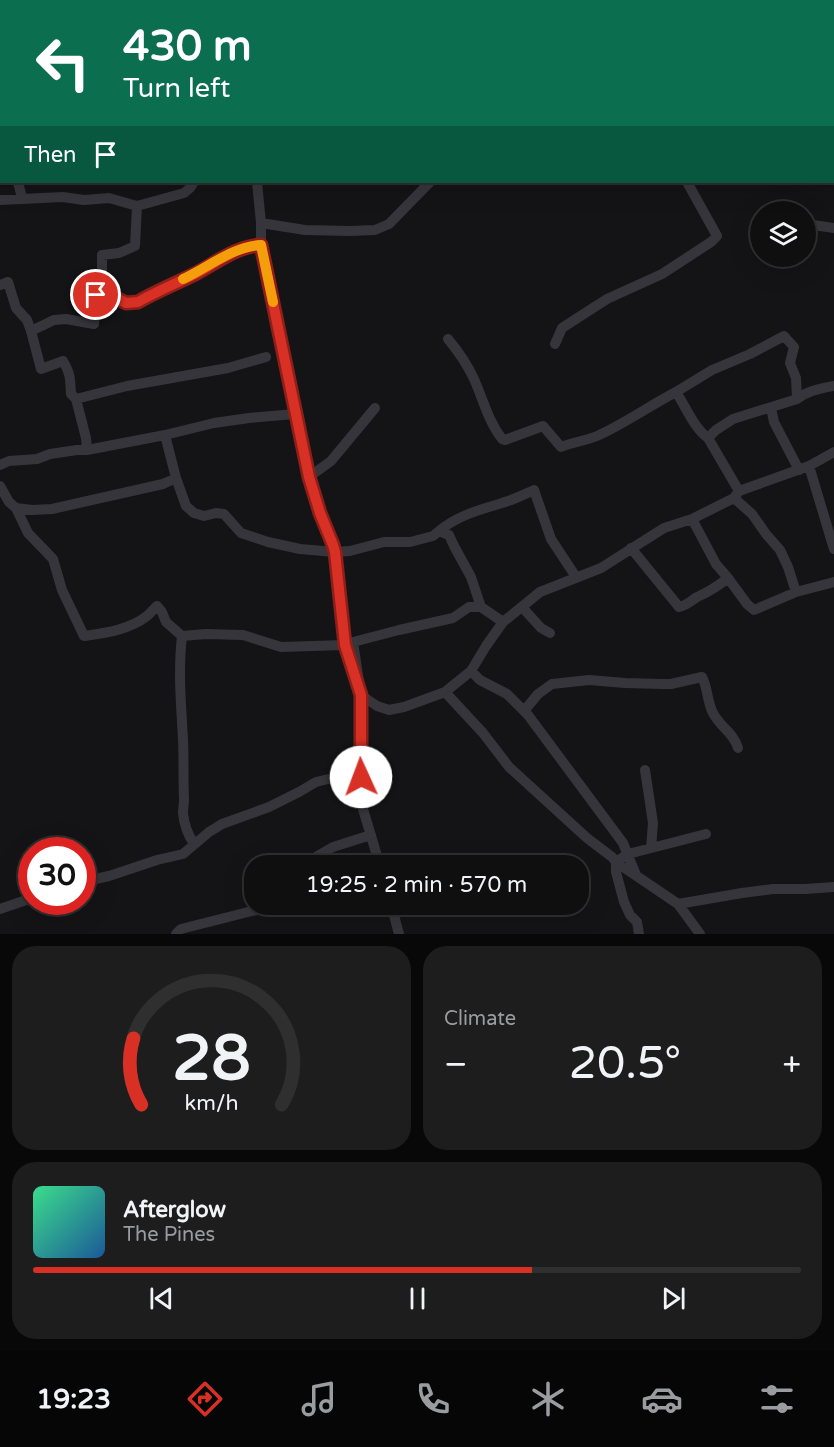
<!DOCTYPE html>
<meta charset="utf-8">
<style>
:root{--surface:#0f0f10;--page:#1d1d1e;--text:#f1f3f6;--muted:#9b9c9f;--line:#2f2f30;--accent:#d93025}
body{margin:0;font-family:"Varela Round",sans-serif;background:var(--page);color:var(--text);height:100vh;display:flex;flex-direction:column;font-size:22px;white-space:nowrap}
*{box-sizing:border-box;margin:0}
p{font-size:20px;color:var(--muted)}
.icon{flex:none;width:33px;height:33px;fill:none;stroke:currentColor;stroke-width:2;stroke-linecap:round;stroke-linejoin:round}
.map{position:relative;height:934px;overflow:hidden}
.panel{display:flex;flex-direction:column;gap:12px;padding:12px;background:#080809;flex:1}
.panel>*{flex:none}
.guide{position:absolute;left:0px;top:0px;width:834px;height:183px;box-shadow:0 6px 24px #0002,0 0 0 2px var(--line);background:#0b6e4f;color:#fff;overflow:hidden}
.controls{position:absolute;left:750px;top:201px;display:grid;gap:12px}
.controls a{display:grid;place-items:center;width:66px;height:66px;border-radius:50%;background:var(--surface);box-shadow:0 6px 24px #0002,0 0 0 2px var(--line);font-size:30px}
.speed{position:absolute;left:18px;top:837px;display:flex;gap:12px;font-size:30px;font-weight:700;text-align:center}
.speed>*{display:grid;place-content:center;width:78px;height:78px;border-radius:50%;background:var(--surface);box-shadow:0 6px 24px #0002,0 0 0 2px var(--line);line-height:1}
.speed .limit{border:9px solid #d22;background:#fff;color:#111}
.pin{position:absolute;display:grid;place-items:center;width:51px;height:51px;color:#fff;margin:-26px;border:3px solid #fff;border-radius:50%;box-shadow:0 2px 6px #0007}
.me{position:absolute;width:66px;margin:-33px;rotate:358deg;stroke-linejoin:round;filter:drop-shadow(0 0 4px #0008)}
.turn{display:flex;align-items:center;gap:21px;height:126px;padding:0 24px;font-size:27px}
.turn .icon{width:78px;height:78px;stroke-width:2.5}
.turn b{display:block;font-size:42px;line-height:51px}
.then{display:flex;align-items:center;height:57px;padding:0 24px;background:#0003;gap:12px;font-size:22px}
.big{font-size:45px;font-weight:600;line-height:1.1}
.panel .card{flex:1;display:flex;flex-direction:column;justify-content:center;gap:9px;min-width:0;padding:0 21px;border-radius:24px;background:var(--page)}
.panel .dial{align-items:center;gap:0}
.dial svg{height:156px;overflow:visible;fill:none;stroke:var(--line);stroke-width:7;stroke-linecap:round;text-anchor:middle}
.dial text{fill:var(--text);stroke:none}
.song{display:flex;align-items:center;gap:18px}
.cover{width:72px;height:72px;border-radius:9px;background:linear-gradient(135deg,hsl(150 70% 55%),hsl(210 70% 35%))}
.played{height:6px;border-radius:3px;background:linear-gradient(90deg,var(--accent) 65%,var(--line) 65%)}
.keys{display:flex;justify-content:space-around;direction:ltr}
.heat{display:flex;justify-content:space-between;align-items:center;font-size:33px;direction:ltr}
.panel .tiles{flex:1;display:grid;gap:12px;grid-template-columns:1fr 1fr}
.card:last-child{grid-column:span 2}
.trip{position:absolute;left:244px;top:855px;width:345px;height:60px;border-radius:24px;background:var(--surface);box-shadow:0 6px 24px #0002,0 0 0 2px var(--line);font-weight:600;line-height:60px;text-align:center}
.tab-bar{display:flex;height:96px;justify-content:space-around;align-items:center;background:#060606;color:var(--muted)}
.tab-bar .icon{width:42px;height:42px}
.tab-bar .active{color:var(--accent)}
.tab-bar b{font-size:27px;color:var(--text)}
.map>svg:first-child{display:block}
.lines{fill:none;stroke-linecap:round;stroke-linejoin:round}
.minor{stroke:#35353b;stroke-width:10}
.route-casing{stroke:#8d1f18;stroke-width:15}
.route{stroke:#d93025;stroke-width:10}
.slow{stroke:#f59e0b;stroke-width:10}
</style>
<div class="map">
<svg width="834" height="934" viewBox="0 0 834 934">
<rect width="100%" height="100%" fill="#141416"/>
<g class="lines">
<!-- minor -->
<path class="minor" d="M 238,0 L 238,2
M 590,0 L 590,2
M 653,0 L 654,2
M 787,0 L 788,2
M 553,2 L 553,0
M 832,74 L 834,74
M 0,138 L 2,140
M 18,182 L 22,198
M 257,182 L 261,223 L 261,245 L 309,477 L 320,513 L 335,552 L 345,645 L 353,642 L 361,695 L 377,706 L 389,710 L 404,707 L 445,692 L 471,671 L 486,646 L 503,622 L 540,592 L 601,568 L 664,528 L 692,519 L 734,498 L 739,491 L 809,466 L 834,452
M 0,200 L 63,197 L 84,200 L 109,198 L 137,206 L 184,193 L 190,188 L 194,182
M 261,223 L 305,230 L 350,231 L 375,230 L 389,224 L 430,182
M 806,224 L 834,228
M 0,285 L 8,282 L 16,308 L 27,320 L 31,331 L 41,369 L 63,361 C 71,374 70,380 71,394 L 76,399 L 86,438 L 87,450
M 96,295 L 113,296 L 126,303 L 138,302 C 157,292 177,283 197,273 C 217,262 237,246 261,245
M 31,331 L 54,320 L 66,319 L 94,324 L 96,295 L 102,272 L 102,255 L 119,253 L 135,246 L 137,206
M 448,339 C 458,351 467,364 474,379 C 483,399 488,421 502,439 L 505,440 L 543,426 L 561,447 C 573,442 585,441 597,436 C 624,424 649,406 676,392 C 686,407 694,428 708,438 L 739,491
M 555,344 L 562,328 L 607,299 L 662,274 L 711,242 L 717,236 L 687,182
M 676,392 L 712,370 L 750,354 L 784,336 L 794,347 L 790,363 L 796,378 L 797,399
M 76,399 L 127,386 L 228,368 L 266,357
M 771,408 L 774,422 L 799,470
M 165,435 L 176,478 L 186,506 L 194,513 L 204,516 L 216,513 L 224,514 L 241,533 L 268,542 L 300,549 L 335,552 L 350,551 L 384,542 L 410,542 L 433,536 L 439,531 L 449,535 L 454,546 L 471,577 L 481,607 L 503,622
M 708,438 L 716,430 L 733,419 L 797,399 C 807,391 821,388 834,386
M 0,465 L 9,461 L 37,459 L 50,454 L 77,450 L 87,450 L 165,435 L 214,423 L 249,418 L 295,414
M 809,466 L 834,549
M 309,477 L 331,461 L 375,408
M 0,486 L 9,502 L 16,508 L 32,510 L 52,509 L 163,484 L 176,478
M 734,498 L 752,514 L 766,534 L 780,550 L 788,567 L 796,592
M 16,508 L 28,533 L 53,559 L 62,590 L 84,636 C 105,633 129,630 147,616 C 151,613 153,609 157,606 L 162,612 L 166,622 L 182,636 L 206,634 L 243,635 L 281,647 L 345,645
M 692,519 L 716,564 L 728,578 L 747,604 L 754,610 L 796,592 L 834,582
M 439,531 C 461,513 482,510 508,501 C 517,498 525,494 534,490 L 551,539 L 576,577
M 631,548 L 679,607 C 686,606 691,601 697,597 C 709,592 718,586 728,578
M 522,607 L 541,628 L 550,633
M 182,636 C 178,671 181,704 183,739 C 184,759 183,779 184,799 C 184,804 183,809 183,813 C 184,824 188,835 194,844
M 353,642 L 399,630 L 453,618 L 469,607 L 481,607
M 471,671 L 480,680 L 507,694 L 528,715 L 623,843 L 636,875
M 359,691 L 361,695 L 360,761 L 363,809 L 380,866
M 445,692 L 483,733 L 509,767 L 587,838 L 612,857 L 616,862 L 678,904 L 700,934
M 524,711 L 538,694 L 552,684 L 589,680 L 625,683 L 662,684 L 671,684 L 702,677 C 708,688 707,702 713,713 C 720,727 734,733 738,748
M 645,770 L 653,823 L 651,848
M 307,866 L 309,861 L 333,847 L 371,835
M 82,882 L 109,876 L 157,860 L 183,854 L 209,832 L 222,824 L 269,807 L 299,792 L 316,782 L 345,775 L 360,761
M 391,904 L 399,934
M 678,904 L 742,893 L 773,889 L 805,889 L 834,887
M 0,909 L 32,898
M 176,934 L 181,929 L 252,911 L 287,904
M 639,934 L 637,922 L 630,915 L 624,902 L 616,872 L 616,862 L 628,854 L 706,834"/>
</g>
<g class="lines">
<defs>
<path id="route" d="M 96,295 L 113,296 L 126,303 L 138,302 C 157,291 177,283 197,273 C 217,262 237,246 261,245 L 309,477 L 320,513 L 333,545 L 335,552 L 345,645 L 361,695 L 361,777"/>
</defs>
<!-- route casing -->
<use href="#route" class="route-casing"/>
<!-- route -->
<use href="#route" class="route"/>
<!-- slow -->
<path class="slow" d="M 183,279 C 207,268 234,246 261,245 L 273,302"/>
</g>
</svg>
<div class="controls">
<a><svg class="icon" aria-label="layers" viewBox="0 0 24 24"><path d="M12 4l9 5-9 5-9-5zM3 14l9 5 9-5"/></svg></a>
</div>
<div class="speed"><div class="limit">30</div></div>
<div class="pin" style="left:96px;top:295px;background:#d93025"><svg class="icon" aria-label="arrive" viewBox="0 0 24 24"><path d="M6 21V4h12l-3 4 3 4H6"/></svg></div>
<svg class="me" style="left:361px;top:777px" viewBox="-20 -20 40 40"><circle r="19" fill="#fff"/><path d="M0-13L10 11 0 6-10 11z" fill="#d93025"/></svg>
<div class="trip">19:25 · 2 min · 570 m</div>
<div class="guide">
<div class="turn"><svg class="icon" aria-label="left" viewBox="0 0 24 24"><path d="M17 20v-9H6M10 6l-5 5 5 5"/></svg><div><b>430 m</b>Turn left</div></div>
<div class="then">Then<svg class="icon" aria-label="arrive" viewBox="0 0 24 24"><path d="M6 21V4h12l-3 4 3 4H6"/></svg></div>
</div>
</div>
<section class="panel">
<div class="tiles">
<div class="card dial"><svg viewBox="0 0 100 80">
<path d="M14 69A42 42 0 1 1 86 69"/>
<path d="M14 69A42 42 0 0 1 10 35" stroke="#d93025"/>
<text x="50" y="56" font-size="32" font-weight="700">28</text>
<text x="50" y="72" font-size="11">km/h</text>
</svg></div>
<div class="card"><p>Climate</p>
<div class="heat"><a>−</a><b class="big">20.5°</b><a>+</a></div>
</div>
<div class="card">
<div class="song"><i class="cover"></i><div><b>Afterglow</b><p>The Pines</p></div></div>
<div class="played"></div>
<div class="keys"><svg class="icon" aria-label="previous" viewBox="0 0 24 24"><path d="M18 5L8 12l10 7zM5 5v14"/></svg><svg class="icon" aria-label="pause" viewBox="0 0 24 24"><path d="M8 5v14M16 5v14"/></svg><svg class="icon" aria-label="next" viewBox="0 0 24 24"><path d="M6 5l10 7-10 7zM19 5v14"/></svg></div>
</div>
</div>
</section>
<nav class="tab-bar">
<b>19:23</b>
<svg class="icon active" aria-label="directions" viewBox="0 0 24 24"><path d="M12 3l9 9-9 9-9-9zM9 14v-3h6M13 9l2 2-2 2"/></svg>
<svg class="icon" aria-label="music" viewBox="0 0 24 24"><path d="M9 18V5l10-2v13"/><circle cx="6" cy="18" r="3"/><circle cx="16" cy="16" r="3"/></svg>
<svg class="icon" aria-label="phone" viewBox="0 0 24 24"><path d="M5 4h4l2 5-3 2q2 4 5 5l2-3 5 2v4C11 20 4 13 5 4z"/></svg>
<svg class="icon" aria-label="climate" viewBox="0 0 24 24"><path d="M12 3v18M4 7l16 10M4 17L20 7"/></svg>
<svg class="icon" aria-label="car" viewBox="0 0 24 24"><path d="M5 17H2v-5l4-1 3-4h7l3 4 3 1v5h-3M9 17h6M6 11h13"/><circle cx="7" cy="17" r="2"/><circle cx="17" cy="17" r="2"/></svg>
<svg class="icon" aria-label="filters" viewBox="0 0 24 24"><path d="M4 7h16M4 17h16"/><circle cx="9" cy="7" r="2"/><circle cx="15" cy="17" r="2"/></svg>
</nav>
